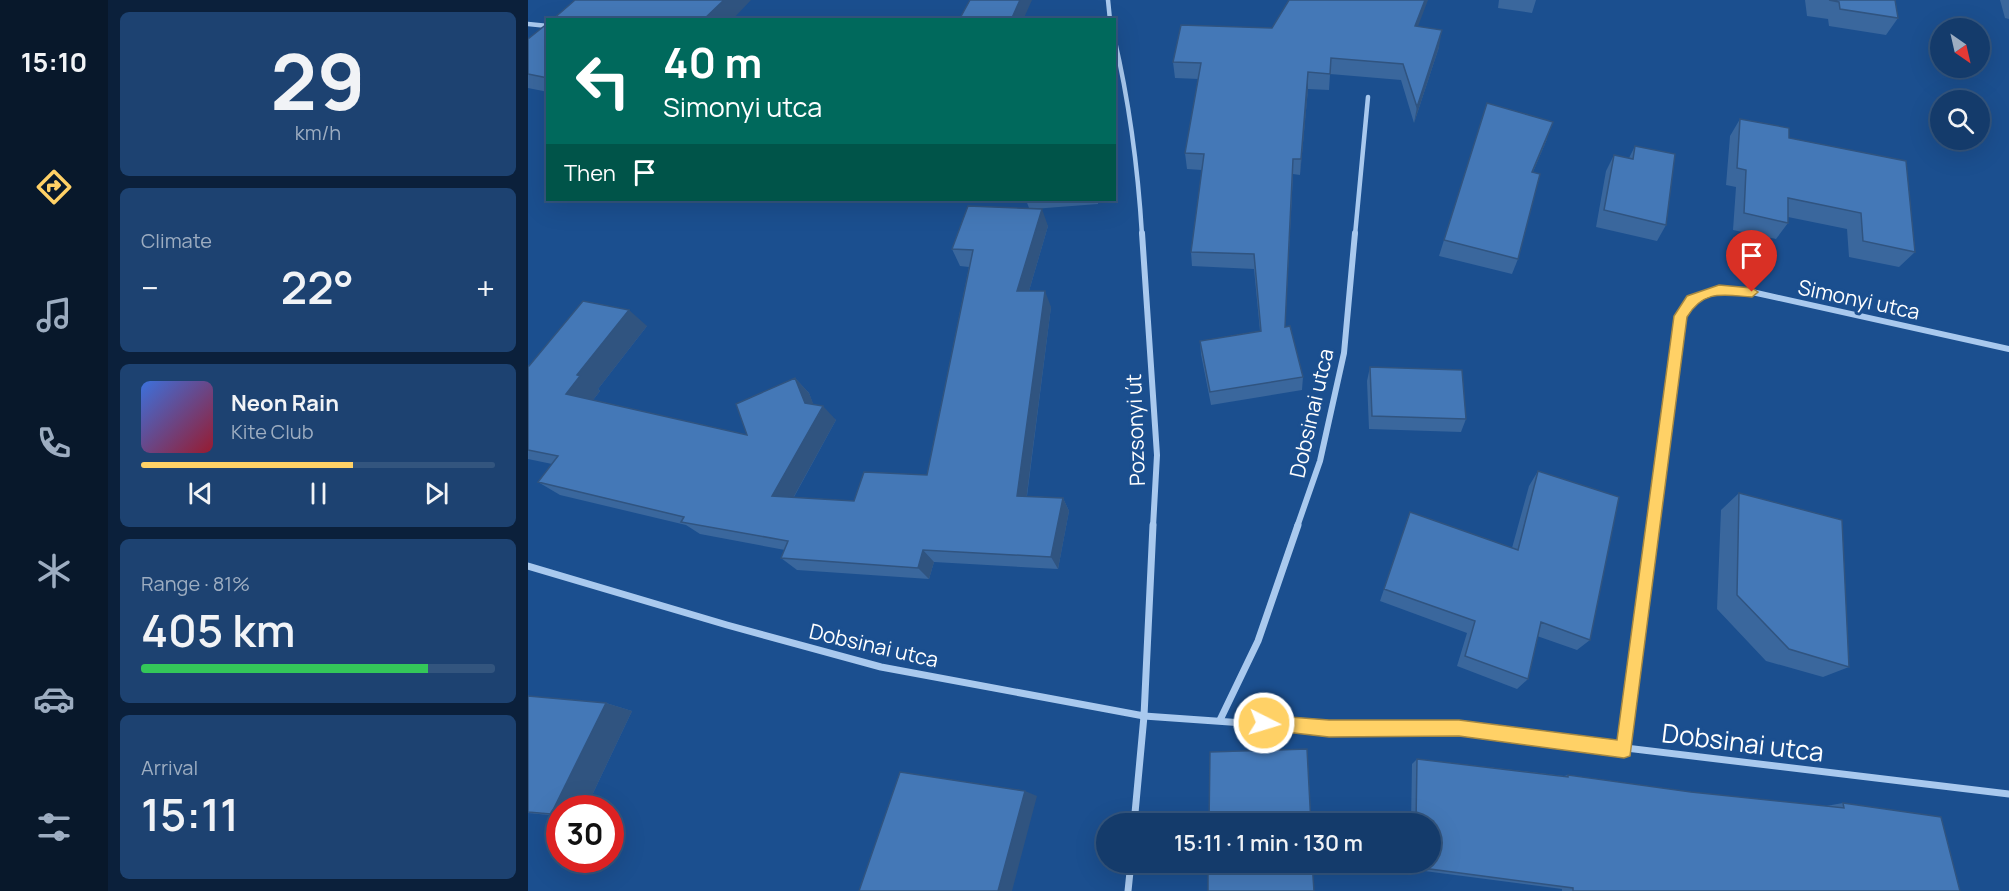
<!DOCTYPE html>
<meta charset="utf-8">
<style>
:root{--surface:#143b6b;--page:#1d4271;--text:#f1f3f6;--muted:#9dadc1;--line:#33557e;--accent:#ffd166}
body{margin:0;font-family:Manrope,sans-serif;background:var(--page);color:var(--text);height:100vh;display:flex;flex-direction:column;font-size:22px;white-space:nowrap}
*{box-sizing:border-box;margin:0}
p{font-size:20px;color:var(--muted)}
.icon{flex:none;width:33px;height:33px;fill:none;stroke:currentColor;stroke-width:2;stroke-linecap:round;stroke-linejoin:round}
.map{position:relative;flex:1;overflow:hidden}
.drawer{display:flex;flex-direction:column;gap:12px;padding:12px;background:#0b203b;width:420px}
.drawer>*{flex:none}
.guide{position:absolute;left:18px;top:18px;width:570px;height:183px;border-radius:0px;box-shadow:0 6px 24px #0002,0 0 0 2px var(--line);background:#00695c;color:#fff;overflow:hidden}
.needle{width:39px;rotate:146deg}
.buttons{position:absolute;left:1402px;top:18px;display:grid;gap:12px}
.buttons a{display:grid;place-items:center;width:60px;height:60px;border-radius:50%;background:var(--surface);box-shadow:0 6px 24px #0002,0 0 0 2px var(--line);font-size:30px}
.speed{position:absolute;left:18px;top:795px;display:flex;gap:12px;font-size:30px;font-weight:700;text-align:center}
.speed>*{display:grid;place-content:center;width:78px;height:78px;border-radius:50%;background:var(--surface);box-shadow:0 6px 24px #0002,0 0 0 2px var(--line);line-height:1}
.speed .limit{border:9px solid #d22;background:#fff;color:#111}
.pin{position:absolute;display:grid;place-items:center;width:51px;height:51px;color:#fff;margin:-62px -26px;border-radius:50% 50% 50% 0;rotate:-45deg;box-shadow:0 0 6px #0007}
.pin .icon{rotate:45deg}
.me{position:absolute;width:66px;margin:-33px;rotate:95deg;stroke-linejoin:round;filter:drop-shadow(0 0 4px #0008)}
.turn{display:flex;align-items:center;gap:21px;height:126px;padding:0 18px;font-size:27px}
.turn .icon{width:78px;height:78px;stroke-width:2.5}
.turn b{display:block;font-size:42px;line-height:51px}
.then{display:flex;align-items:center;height:57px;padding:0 18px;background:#0003;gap:12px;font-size:22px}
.big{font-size:45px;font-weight:600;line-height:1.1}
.drawer .tile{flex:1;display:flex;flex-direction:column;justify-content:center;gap:9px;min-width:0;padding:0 21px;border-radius:9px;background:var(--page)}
.drawer .dial{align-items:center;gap:0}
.dial b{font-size:78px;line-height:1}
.song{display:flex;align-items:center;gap:18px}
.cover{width:72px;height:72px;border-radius:9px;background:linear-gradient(135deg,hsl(220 70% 55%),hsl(350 70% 35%))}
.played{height:6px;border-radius:3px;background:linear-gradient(90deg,var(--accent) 60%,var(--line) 60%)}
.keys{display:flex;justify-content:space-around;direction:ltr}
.heat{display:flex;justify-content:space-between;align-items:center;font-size:33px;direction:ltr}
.charge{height:9px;border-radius:4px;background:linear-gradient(90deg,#34c759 81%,var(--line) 0)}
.trip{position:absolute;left:568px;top:813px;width:345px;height:60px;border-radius:30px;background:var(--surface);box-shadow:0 6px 24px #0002,0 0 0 2px var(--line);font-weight:600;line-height:60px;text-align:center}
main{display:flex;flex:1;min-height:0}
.menu{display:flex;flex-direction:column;width:108px;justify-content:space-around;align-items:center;background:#08182b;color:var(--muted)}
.menu .icon{width:42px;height:42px}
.menu .selected{color:var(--accent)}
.menu b{font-size:27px;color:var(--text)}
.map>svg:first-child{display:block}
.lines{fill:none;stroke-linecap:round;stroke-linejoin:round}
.street-far2{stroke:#a9c9ee;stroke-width:4.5}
.street-far1{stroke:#a9c9ee;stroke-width:6}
.street{stroke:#a9c9ee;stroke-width:7}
.wall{fill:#3a679d}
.shaded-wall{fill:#305480}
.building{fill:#4478b7;stroke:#305480;stroke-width:1.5}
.route{fill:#ffd166;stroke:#a68842;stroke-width:1.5}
.labels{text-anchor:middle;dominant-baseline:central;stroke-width:6;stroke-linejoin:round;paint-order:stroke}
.street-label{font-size:21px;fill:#fff;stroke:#1b4f8f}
.near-street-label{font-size:26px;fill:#fff;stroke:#1b4f8f}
</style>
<main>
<nav class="menu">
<b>15:10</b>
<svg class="icon selected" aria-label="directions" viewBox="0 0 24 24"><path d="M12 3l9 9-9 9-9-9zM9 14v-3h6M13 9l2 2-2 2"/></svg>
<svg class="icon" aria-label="music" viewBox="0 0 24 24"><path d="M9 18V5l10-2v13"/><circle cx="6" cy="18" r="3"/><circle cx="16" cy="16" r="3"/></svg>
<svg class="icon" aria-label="phone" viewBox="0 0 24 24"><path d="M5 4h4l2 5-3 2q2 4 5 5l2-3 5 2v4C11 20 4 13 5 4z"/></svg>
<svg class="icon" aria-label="climate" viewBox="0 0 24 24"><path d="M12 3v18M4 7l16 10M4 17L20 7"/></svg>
<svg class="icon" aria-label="car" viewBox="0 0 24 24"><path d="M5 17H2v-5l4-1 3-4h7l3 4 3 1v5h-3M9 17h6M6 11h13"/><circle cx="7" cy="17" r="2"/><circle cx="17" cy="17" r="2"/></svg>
<svg class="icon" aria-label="filters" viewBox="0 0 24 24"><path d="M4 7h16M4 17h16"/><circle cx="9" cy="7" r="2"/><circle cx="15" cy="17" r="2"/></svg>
</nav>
<section class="drawer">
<div class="tile dial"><b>29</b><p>km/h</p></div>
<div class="tile"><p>Climate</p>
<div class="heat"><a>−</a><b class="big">22°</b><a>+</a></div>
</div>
<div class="tile">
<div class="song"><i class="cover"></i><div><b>Neon Rain</b><p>Kite Club</p></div></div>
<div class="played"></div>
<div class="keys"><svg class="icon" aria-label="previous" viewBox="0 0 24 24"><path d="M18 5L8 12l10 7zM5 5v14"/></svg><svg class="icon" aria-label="pause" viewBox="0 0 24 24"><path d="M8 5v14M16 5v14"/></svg><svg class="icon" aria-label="next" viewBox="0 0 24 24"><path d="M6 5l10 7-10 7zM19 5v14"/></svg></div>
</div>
<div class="tile"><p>Range · 81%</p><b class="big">405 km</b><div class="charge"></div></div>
<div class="tile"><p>Arrival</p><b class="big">15:11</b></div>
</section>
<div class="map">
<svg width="1481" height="891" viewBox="0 0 1481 891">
<rect width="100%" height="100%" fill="#1b4f8f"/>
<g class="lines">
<!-- street-far2 -->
<path class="street-far2" d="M 580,0 L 582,20
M 0,24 L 20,26
M 586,37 C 601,101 610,169 614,235
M 827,235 L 840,97"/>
<!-- street-far1 -->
<path class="street-far1" d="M 614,233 L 629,455 L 625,527
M 769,527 L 792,461 L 816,353 L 827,233
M 1125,527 L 1153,316 L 1163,299 L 1191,290 L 1224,292 L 1481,349"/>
<!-- street -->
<path class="street" d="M 0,566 L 199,625 L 353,667 L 616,716 L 801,729 L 931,728 L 1481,794
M 692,720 L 730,641 L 770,525
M 1096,750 L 1126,525
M 606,824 L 616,716 L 625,525
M 600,891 L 603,862"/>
</g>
<!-- wall -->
<path class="wall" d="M 971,0 L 1008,0 L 1004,13 L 970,8 Z
M 1277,0 L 1367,0 L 1370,18 L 1358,35 L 1301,26 L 1300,19 L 1279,16 Z
M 1472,0 L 1481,0 L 1481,19 L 1477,18 Z
M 20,23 L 20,92 L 0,88 L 0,39 Z
M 744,28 L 911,47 L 886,123 L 873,80 L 802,74 L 801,90 L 780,89 L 772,175 L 765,174 L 757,327 L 775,377 L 774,390 L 683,405 L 673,354 L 672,341 L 732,331 L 726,269 L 664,266 L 663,252 L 674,170 L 659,169 L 657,153 L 671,79 L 647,78 L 645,62 Z
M 1212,119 L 1261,138 L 1387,252 L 1371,267 L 1321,257 L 1319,229 L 1260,217 L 1260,223 L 1248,239 L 1205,230 L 1208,187 L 1198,185 L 1202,136 Z
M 1019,139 L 1005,172 L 990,259 L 984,274 L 911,256 L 916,240 Z
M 1107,146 L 1138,225 L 1129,241 L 1068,227 L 1078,171 L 1086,155 L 1101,158 Z
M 498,200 L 570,200 L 570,204 L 505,209 L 520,226 L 501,291 L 523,307 L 499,496 L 535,498 L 541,511 L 530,569 L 406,562 L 401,579 L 269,570 L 253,558 L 257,550 L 172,534 L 158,525 L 32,495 L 10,482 L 24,464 L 0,459 L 0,366 L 119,326 L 70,389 L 72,391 L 65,400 L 219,435 L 267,378 L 281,393 L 285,404 L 308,420 L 266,497 L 326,501 L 399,475 L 441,267 L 432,266 L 424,249 L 501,208 Z
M 842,367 L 938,419 L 933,432 L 841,429 L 839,381 Z
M 1010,471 L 1062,640 L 1049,650 L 1009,636 L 1000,679 L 989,689 L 929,666 L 939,633 L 852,601 L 882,512 L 984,548 L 1001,486 Z
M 1211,493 L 1321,667 L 1295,677 L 1238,661 L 1189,609 L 1193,510 Z
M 0,696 L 78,703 L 104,711 L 58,808 L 32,808 L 32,816 L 0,813 Z
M 889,759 L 1036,776 L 1040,775 L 1163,792 L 1298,806 L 1315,803 L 1432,891 L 1034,891 L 1034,889 L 881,869 L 882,862 L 903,862 L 903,824 L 883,824 L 884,764 Z"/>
<!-- shaded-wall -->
<path class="shaded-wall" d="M 196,0 L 223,0 L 204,20 L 175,20 Z
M 492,0 L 504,0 L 495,20 L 483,20 Z
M 897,0 L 900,0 L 884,42 L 887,26 Z
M 914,30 L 911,47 L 886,123 L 889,107 Z
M 780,72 L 780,89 L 772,175 L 773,159 Z
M 1025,122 L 1019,139 L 998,188 L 1004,172 Z
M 514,209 L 520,226 L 496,308 L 489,291 Z
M 517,291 L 523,307 L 497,509 L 489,496 Z
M 101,310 L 119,326 L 70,389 L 72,391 L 58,409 L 38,394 L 49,375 Z
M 267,378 L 281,393 L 290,416 L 295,406 L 308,420 L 259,509 L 244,496 Z
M 535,498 L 541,511 L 530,569 L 523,557 Z
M 395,550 L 406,562 L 401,579 L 390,568 Z
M 78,703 L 104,711 L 58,808 L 32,808 L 32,815 L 23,814 Z
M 497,791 L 509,796 L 484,891 L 470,891 Z"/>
<!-- building -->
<path class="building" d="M 47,0 L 196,0 L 175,20 L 24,20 Z
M 442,0 L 492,0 L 483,20 L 431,20 Z
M 761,0 L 897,0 L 887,26 L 914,30 L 889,107 L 875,64 L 803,58 L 802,74 L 780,72 L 773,159 L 765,159 L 757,327 L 762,326 L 775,377 L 682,392 L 672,341 L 733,331 L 726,254 L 663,252 L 676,154 L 657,153 L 673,63 L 645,62 L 653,25 L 744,28 Z
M 1301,0 L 1367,0 L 1370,18 L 1312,9 L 1311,2 Z
M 20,23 L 20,78 L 0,74 L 0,39 Z
M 959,103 L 1025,122 L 1004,172 L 1012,174 L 990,259 L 916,240 Z
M 1212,119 L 1261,128 L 1261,138 L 1378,161 L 1387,252 L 1335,241 L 1333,213 L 1260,198 L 1260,223 L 1216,213 L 1218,170 L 1209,168 Z
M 1107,146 L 1147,154 L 1138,225 L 1076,210 L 1086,155 L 1105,159 Z
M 440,206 L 514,209 L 489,291 L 517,291 L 489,496 L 535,498 L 523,557 L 395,550 L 390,568 L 253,558 L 260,541 L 153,522 L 156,517 L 10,482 L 30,456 L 0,450 L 0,366 L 1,366 L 55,301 L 101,310 L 49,375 L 52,376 L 38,394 L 219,435 L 208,404 L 267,378 L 277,403 L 295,406 L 244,496 L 326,501 L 336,472 L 399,475 L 445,250 L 424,249 Z
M 842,367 L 934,370 L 938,419 L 844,416 Z
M 1010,471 L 1091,497 L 1062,640 L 1013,622 L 1000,679 L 937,656 L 947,621 L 856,589 L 882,512 L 990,550 Z
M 1211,493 L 1314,520 L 1321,667 L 1261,649 L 1209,595 Z
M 0,696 L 78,703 L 23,814 L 0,812 Z
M 779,749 L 783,824 L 681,824 L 682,752 Z
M 889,759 L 1040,777 L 1040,775 L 1163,792 L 1316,808 L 1315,803 L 1413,817 L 1432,891 L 1045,891 L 1045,888 L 887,867 L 887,862 L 903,862 L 903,824 L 888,824 Z
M 372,772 L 497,791 L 470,891 L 331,891 Z
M 680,862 L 784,862 L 786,891 L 680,891 Z"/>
<!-- route -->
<path class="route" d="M 1191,285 L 1224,288 L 1230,292 L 1224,297 C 1195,295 1176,289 1159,317 L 1102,756 L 1096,758 L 931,736 L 801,737 L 730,729 L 728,723 L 730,718 L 736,715 L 801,720 L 931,720 L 1089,740 L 1146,316 L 1159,296 Z"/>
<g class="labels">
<!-- street labels -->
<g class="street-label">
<text transform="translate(1331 299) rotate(12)">Simonyi utca</text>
<text transform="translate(783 413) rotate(-77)">Dobsinai utca</text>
<text transform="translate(607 430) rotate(-92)">Pozsonyi út</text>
<text transform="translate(346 645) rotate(13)">Dobsinai utca</text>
</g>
<!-- near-street labels -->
<g class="near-street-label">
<text transform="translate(1215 742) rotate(7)">Dobsinai utca</text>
</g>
</g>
</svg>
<div class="buttons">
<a><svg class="needle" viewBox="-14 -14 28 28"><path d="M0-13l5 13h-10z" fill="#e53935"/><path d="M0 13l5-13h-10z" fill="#9dadc1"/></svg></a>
<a><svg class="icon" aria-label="search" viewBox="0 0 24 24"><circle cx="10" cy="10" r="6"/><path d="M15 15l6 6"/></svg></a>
</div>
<div class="speed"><div class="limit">30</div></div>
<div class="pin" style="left:1224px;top:292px;background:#d93025"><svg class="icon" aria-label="arrive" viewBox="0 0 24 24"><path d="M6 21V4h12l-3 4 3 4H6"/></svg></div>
<svg class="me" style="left:736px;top:723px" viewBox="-20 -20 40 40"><circle r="17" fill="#ffd166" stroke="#fff" stroke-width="3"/><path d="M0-11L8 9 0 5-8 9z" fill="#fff"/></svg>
<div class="trip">15:11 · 1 min · 130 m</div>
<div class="guide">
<div class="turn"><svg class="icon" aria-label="left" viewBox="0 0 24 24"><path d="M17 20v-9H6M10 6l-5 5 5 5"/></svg><div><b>40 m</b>Simonyi utca</div></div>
<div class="then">Then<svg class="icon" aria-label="arrive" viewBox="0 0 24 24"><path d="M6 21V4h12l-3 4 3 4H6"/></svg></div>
</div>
</div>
</main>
